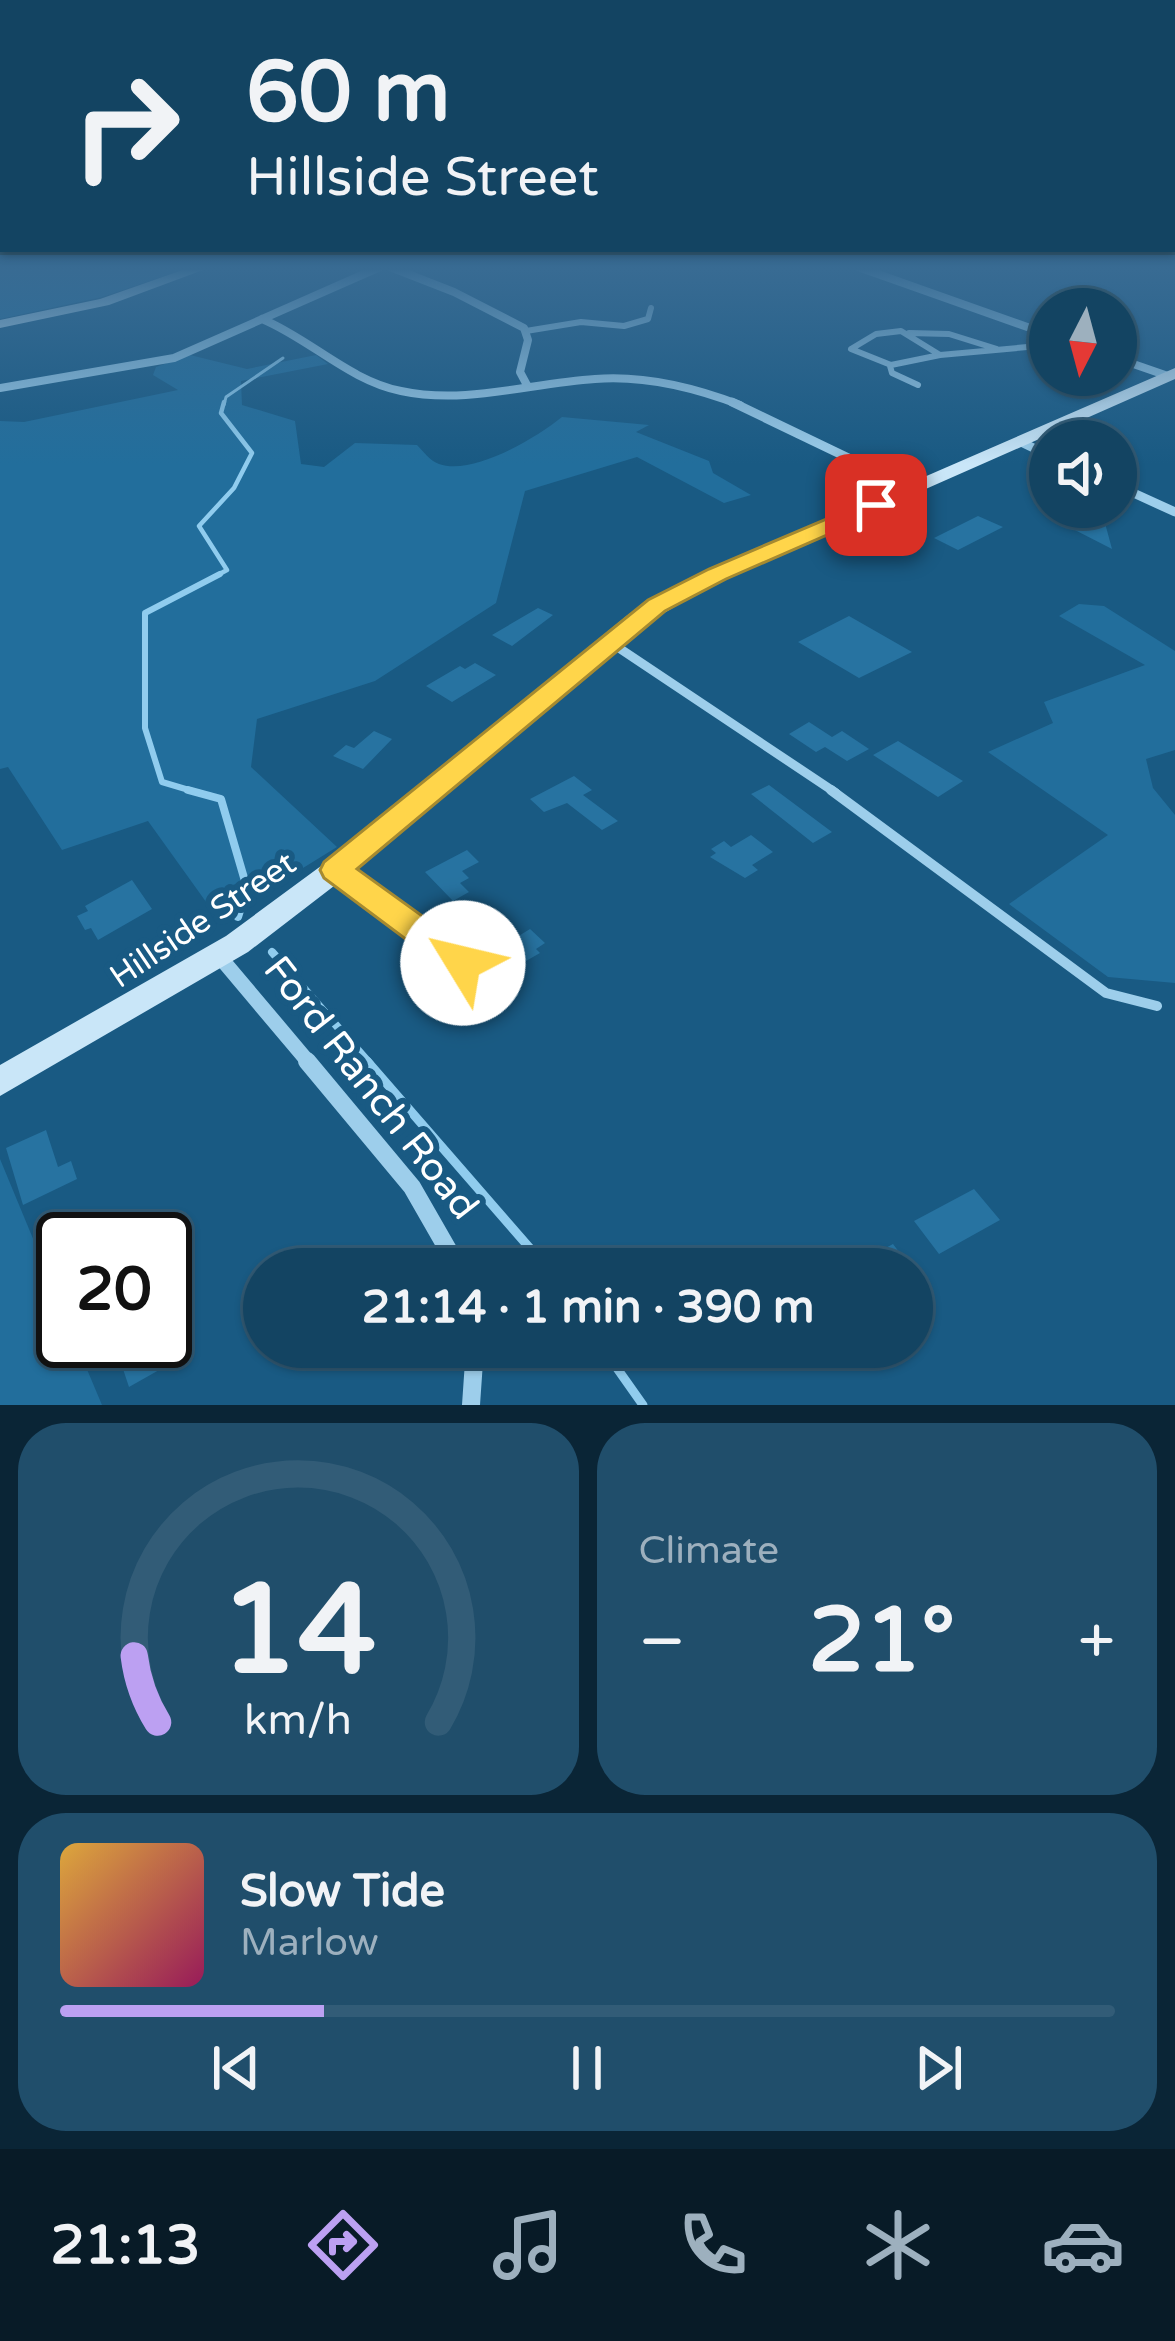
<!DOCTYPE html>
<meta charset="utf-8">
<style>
:root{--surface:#134462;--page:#204e6b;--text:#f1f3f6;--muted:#9db0be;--line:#325c77;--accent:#bca0f2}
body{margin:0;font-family:"Varela Round",sans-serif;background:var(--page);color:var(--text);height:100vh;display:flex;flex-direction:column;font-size:45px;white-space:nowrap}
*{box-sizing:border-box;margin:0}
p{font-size:39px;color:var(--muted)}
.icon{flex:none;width:66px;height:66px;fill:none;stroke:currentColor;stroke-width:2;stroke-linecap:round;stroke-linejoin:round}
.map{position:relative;height:1405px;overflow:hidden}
.sheet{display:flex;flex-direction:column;gap:18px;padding:18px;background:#0a2536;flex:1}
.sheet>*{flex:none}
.top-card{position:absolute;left:0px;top:0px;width:1176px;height:252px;box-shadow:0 3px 9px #0004,0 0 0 3px var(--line);background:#134462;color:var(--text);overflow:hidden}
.needle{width:78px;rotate:186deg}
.buttons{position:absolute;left:1029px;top:288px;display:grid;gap:24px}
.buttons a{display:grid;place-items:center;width:108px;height:108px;border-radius:50%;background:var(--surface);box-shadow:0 3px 9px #0004,0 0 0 3px var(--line);font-size:60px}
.speed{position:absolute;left:36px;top:1212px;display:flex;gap:24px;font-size:60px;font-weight:700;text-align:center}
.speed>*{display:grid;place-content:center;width:156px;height:156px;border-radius:50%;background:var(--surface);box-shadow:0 3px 9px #0004,0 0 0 3px var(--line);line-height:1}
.speed .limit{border:6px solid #111;border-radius:18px;background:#fff;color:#111}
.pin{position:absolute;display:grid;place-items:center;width:102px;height:102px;color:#fff;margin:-51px;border-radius:24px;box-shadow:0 6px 18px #0006}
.me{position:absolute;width:132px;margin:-66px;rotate:306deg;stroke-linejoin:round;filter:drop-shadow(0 0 9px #0008)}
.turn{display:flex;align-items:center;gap:42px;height:252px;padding:0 48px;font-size:54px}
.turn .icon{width:156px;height:156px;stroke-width:2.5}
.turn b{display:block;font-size:84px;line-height:102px}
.big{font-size:90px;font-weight:800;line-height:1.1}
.sheet .tile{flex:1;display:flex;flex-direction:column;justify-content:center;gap:18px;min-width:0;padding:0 42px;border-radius:48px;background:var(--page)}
.sheet .dial{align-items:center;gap:0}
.dial svg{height:312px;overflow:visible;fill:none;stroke:var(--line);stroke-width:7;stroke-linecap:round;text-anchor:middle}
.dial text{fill:var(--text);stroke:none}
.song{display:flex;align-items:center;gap:36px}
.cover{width:144px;height:144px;border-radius:18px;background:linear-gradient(135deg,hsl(40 70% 55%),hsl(330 70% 35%))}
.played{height:12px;border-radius:6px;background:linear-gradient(90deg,var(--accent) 25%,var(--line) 25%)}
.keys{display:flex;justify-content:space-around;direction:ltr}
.heat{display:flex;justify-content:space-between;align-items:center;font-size:66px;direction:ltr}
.sheet .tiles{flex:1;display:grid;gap:18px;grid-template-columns:1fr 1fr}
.tile:last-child{grid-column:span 2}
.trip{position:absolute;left:243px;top:1248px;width:690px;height:120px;border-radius:60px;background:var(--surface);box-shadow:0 3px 9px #0004,0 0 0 3px var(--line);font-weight:800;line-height:120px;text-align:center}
.menu{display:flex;height:192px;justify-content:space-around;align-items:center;background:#081b27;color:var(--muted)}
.menu .icon{width:84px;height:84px}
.menu .current{color:var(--accent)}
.menu b{font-size:54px;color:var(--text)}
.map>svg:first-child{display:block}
.green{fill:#226e9c}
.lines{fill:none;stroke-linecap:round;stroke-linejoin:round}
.stream-far4{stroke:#90ccee;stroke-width:3}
.stream-far3{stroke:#90ccee;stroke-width:4.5}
.stream-far2{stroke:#90ccee;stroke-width:6}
.stream-far1{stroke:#90ccee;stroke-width:8}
.stream{stroke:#90ccee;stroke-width:9}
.building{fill:#2773a1}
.lane-far2{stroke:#9dceeb;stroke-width:6}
.lane-far1{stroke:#9dceeb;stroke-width:9}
.lane{stroke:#9dceeb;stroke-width:10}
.street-far3{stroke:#9dceeb;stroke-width:8}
.street-far2{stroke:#9dceeb;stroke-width:9}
.street-far1{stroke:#9dceeb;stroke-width:15}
.street{stroke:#9dceeb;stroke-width:18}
.secondary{fill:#c9e6f8;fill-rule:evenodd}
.route{fill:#ffd54a;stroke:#a68a30;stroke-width:3}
.labels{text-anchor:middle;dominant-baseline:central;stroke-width:12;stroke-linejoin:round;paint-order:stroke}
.street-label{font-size:33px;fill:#fff;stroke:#195a83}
.near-street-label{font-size:39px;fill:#fff;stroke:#195a83}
</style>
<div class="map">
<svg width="1175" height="1405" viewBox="0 0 1175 1405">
<rect width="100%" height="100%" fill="#195a83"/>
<!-- green -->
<path class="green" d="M 0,267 L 191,267 L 102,297 L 0,319 Z
M 190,355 L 247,369 L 316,355 L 328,364 L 241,381 L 242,405 L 295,421 L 301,464 L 324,467 L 355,443 L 417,445 C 424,452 430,461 439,464 C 473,476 536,438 562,417 L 649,425 L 636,432 L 709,461 L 713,473 L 751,495 L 724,503 L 637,457 L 525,491 L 496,603 L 375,681 L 257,719 L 251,767 L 337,847 L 219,920 L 148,821 L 62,850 L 8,767 L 0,769 L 0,421 L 24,422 L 178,390 L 153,375 L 156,367 Z
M 1079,604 L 1104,606 L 1175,651 L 1175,750 L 1146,759 L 1153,788 L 1175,815 L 1175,983 L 1108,977 L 1009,904 L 1108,835 L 988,752 L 1053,723 L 1044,702 L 1145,665 L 1059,616 Z
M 0,1159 L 63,1311 L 63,1341 L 75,1341 L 102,1405 L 0,1405 Z"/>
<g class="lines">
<!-- stream-far4 -->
<path class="stream-far4" d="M 224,405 L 226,397 L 283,358"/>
<!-- stream-far3 -->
<path class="stream-far3" d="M 214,577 L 227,570 L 199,526 L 234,488 L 252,453 L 221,413 L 224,402"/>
<!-- stream-far2 -->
<path class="stream-far2" d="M 199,793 L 162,782 L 145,728 L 145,613 L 220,574"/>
<!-- stream-far1 -->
<path class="stream-far1" d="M 188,790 L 221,799 L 247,888 L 238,917
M 272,952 L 370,1064"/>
<!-- stream -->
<path class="stream" d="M 367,1061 L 548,1269
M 602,1347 L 643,1405"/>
</g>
<!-- building -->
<path class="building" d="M 1084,511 L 1102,512 L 1112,549 L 1073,529 L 1085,524 Z
M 978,516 L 1003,527 L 958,550 L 934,538 Z
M 538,608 L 553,615 L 512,646 L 492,635 Z
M 849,616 L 912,652 L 859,678 L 798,642 Z
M 475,663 L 496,675 L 452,702 L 426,686 L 460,666 L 465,669 Z
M 809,722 L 832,737 L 842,731 L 869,749 L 847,761 L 825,747 L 816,752 L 789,734 Z
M 374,731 L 392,739 L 363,769 L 333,756 L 346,745 L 354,748 Z
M 898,741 L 963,781 L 938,797 L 873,755 Z
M 574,776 L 592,790 L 583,795 L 618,821 L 602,830 L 567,803 L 544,812 L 530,799 Z
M 769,785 L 832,832 L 813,843 L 751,794 Z
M 751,835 L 773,852 L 752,865 L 758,870 L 745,878 L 710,857 L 716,853 L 711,849 L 724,841 L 731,847 Z
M 467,850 L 479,862 L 462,871 L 469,878 L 460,883 L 469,892 L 453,901 L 425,872 Z
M 132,880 L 152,909 L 98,940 L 91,928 L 85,930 L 77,916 L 88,911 L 85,906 Z
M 494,914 L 517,937 L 530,929 L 545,943 L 536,949 L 540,953 L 512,969 L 478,935 L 489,929 L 481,921 Z
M 46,1130 L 58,1167 L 71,1161 L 77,1179 L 23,1205 L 6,1148 Z
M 974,1189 L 1000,1220 L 939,1254 L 914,1221 Z
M 893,1244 L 912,1269 L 875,1269 L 867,1258 Z
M 166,1336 L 175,1361 L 129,1387 L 120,1360 L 156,1341 L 165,1341 Z"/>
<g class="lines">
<!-- lane-far2 -->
<path class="lane-far2" d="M 526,331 L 581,322 L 624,326 L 648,319 L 651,308
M 901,331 L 940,355 L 891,365 L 851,349 L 876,334 Z
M 909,333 L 949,334 L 997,349
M 940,355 L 1050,345
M 890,366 L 892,373 L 918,385"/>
<!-- lane-far1 -->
<path class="lane-far1" d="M 610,642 L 836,793"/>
<!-- lane -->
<path class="lane" d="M 831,790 L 1106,993 L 1157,1006
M 340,873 L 463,963"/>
<!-- street-far3 -->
<path class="street-far3" d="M 390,267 L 454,292 L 524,328 L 528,340 L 520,372 L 528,387
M 858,267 L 1050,335
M 262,319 C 310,339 350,381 401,391 C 466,405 530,383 595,379 C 645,375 693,387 740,405
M 1116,358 L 1168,376
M 0,388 L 174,358 L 380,267"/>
<!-- street-far2 -->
<path class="street-far2" d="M 732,402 L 913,489
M 1021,442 L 1050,456
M 1116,485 L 1175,512"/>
<!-- street-far1 -->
<path class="street-far1" d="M 219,956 L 310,1064"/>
<!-- street -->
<path class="street" d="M 307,1061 L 412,1187 L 459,1269
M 471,1405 L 475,1347"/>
<!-- secondary -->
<path class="secondary" d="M 191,267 L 211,267 L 109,305 L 0,328 L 0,320 L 100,299 Z
M 1175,368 L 1175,379 L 724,578 L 645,624 L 360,866 L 248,952 L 0,1096 L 0,1065 L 226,936 L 340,852 L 629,614 L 710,570 Z"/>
</g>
<!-- sky -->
<linearGradient id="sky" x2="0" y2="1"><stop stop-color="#0e3248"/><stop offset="0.58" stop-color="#386b93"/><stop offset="1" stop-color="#386b93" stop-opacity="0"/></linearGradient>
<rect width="1175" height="464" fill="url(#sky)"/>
<!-- route -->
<path class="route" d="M 876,498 L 887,505 L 884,510 L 726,579 L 665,611 L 357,869 L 475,954 L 481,963 L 475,973 L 463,977 L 451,973 L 324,878 L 320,870 L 324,862 L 648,600 L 709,569 Z"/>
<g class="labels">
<!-- street labels -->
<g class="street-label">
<text transform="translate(203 920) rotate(-34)">Hillside Street</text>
</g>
<!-- near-street labels -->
<g class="near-street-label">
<text transform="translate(371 1088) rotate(52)">Ford Ranch Road</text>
</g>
</g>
</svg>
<div class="buttons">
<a><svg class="needle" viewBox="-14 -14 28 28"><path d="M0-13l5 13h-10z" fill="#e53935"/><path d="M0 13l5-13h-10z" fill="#9db0be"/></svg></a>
<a><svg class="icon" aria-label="sound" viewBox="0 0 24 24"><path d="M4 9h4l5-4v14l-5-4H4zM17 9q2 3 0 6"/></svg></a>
</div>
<div class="speed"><div class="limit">20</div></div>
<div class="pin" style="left:876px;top:505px;background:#d93025"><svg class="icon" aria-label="arrive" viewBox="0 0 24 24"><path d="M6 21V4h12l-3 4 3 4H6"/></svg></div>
<svg class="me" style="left:463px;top:963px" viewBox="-20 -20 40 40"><circle r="19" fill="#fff"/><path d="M0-13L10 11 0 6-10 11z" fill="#ffd54a"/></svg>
<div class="trip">21:14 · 1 min · 390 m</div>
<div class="top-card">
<div class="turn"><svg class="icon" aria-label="right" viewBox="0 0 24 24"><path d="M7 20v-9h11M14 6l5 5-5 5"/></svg><div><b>60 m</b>Hillside Street</div></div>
</div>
</div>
<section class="sheet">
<div class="tiles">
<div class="tile dial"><svg viewBox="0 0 100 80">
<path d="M14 69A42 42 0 1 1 86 69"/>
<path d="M14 69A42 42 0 0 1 8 52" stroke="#bca0f2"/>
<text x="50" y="56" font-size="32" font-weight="700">14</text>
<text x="50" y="72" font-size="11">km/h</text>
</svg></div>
<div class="tile"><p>Climate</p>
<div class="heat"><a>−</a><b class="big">21°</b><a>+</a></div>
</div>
<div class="tile">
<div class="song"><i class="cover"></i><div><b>Slow Tide</b><p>Marlow</p></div></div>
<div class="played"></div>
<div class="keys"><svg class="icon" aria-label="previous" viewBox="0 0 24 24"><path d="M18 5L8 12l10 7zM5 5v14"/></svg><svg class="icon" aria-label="pause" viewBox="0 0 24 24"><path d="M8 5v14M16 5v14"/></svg><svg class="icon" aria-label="next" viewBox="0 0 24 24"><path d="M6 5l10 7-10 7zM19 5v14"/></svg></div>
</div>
</div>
</section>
<nav class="menu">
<b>21:13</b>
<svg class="icon current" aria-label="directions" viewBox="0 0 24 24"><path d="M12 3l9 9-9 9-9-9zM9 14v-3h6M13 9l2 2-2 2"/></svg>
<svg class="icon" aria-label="music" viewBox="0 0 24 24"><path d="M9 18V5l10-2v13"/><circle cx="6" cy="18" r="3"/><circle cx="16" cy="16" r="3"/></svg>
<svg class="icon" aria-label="phone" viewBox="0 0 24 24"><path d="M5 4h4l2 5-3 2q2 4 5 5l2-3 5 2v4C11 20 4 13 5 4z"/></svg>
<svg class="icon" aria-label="climate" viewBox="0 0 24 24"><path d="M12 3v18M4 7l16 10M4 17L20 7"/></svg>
<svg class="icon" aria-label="car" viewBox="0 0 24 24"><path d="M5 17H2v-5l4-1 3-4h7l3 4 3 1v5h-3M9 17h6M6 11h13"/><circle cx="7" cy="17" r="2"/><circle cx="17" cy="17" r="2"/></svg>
</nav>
